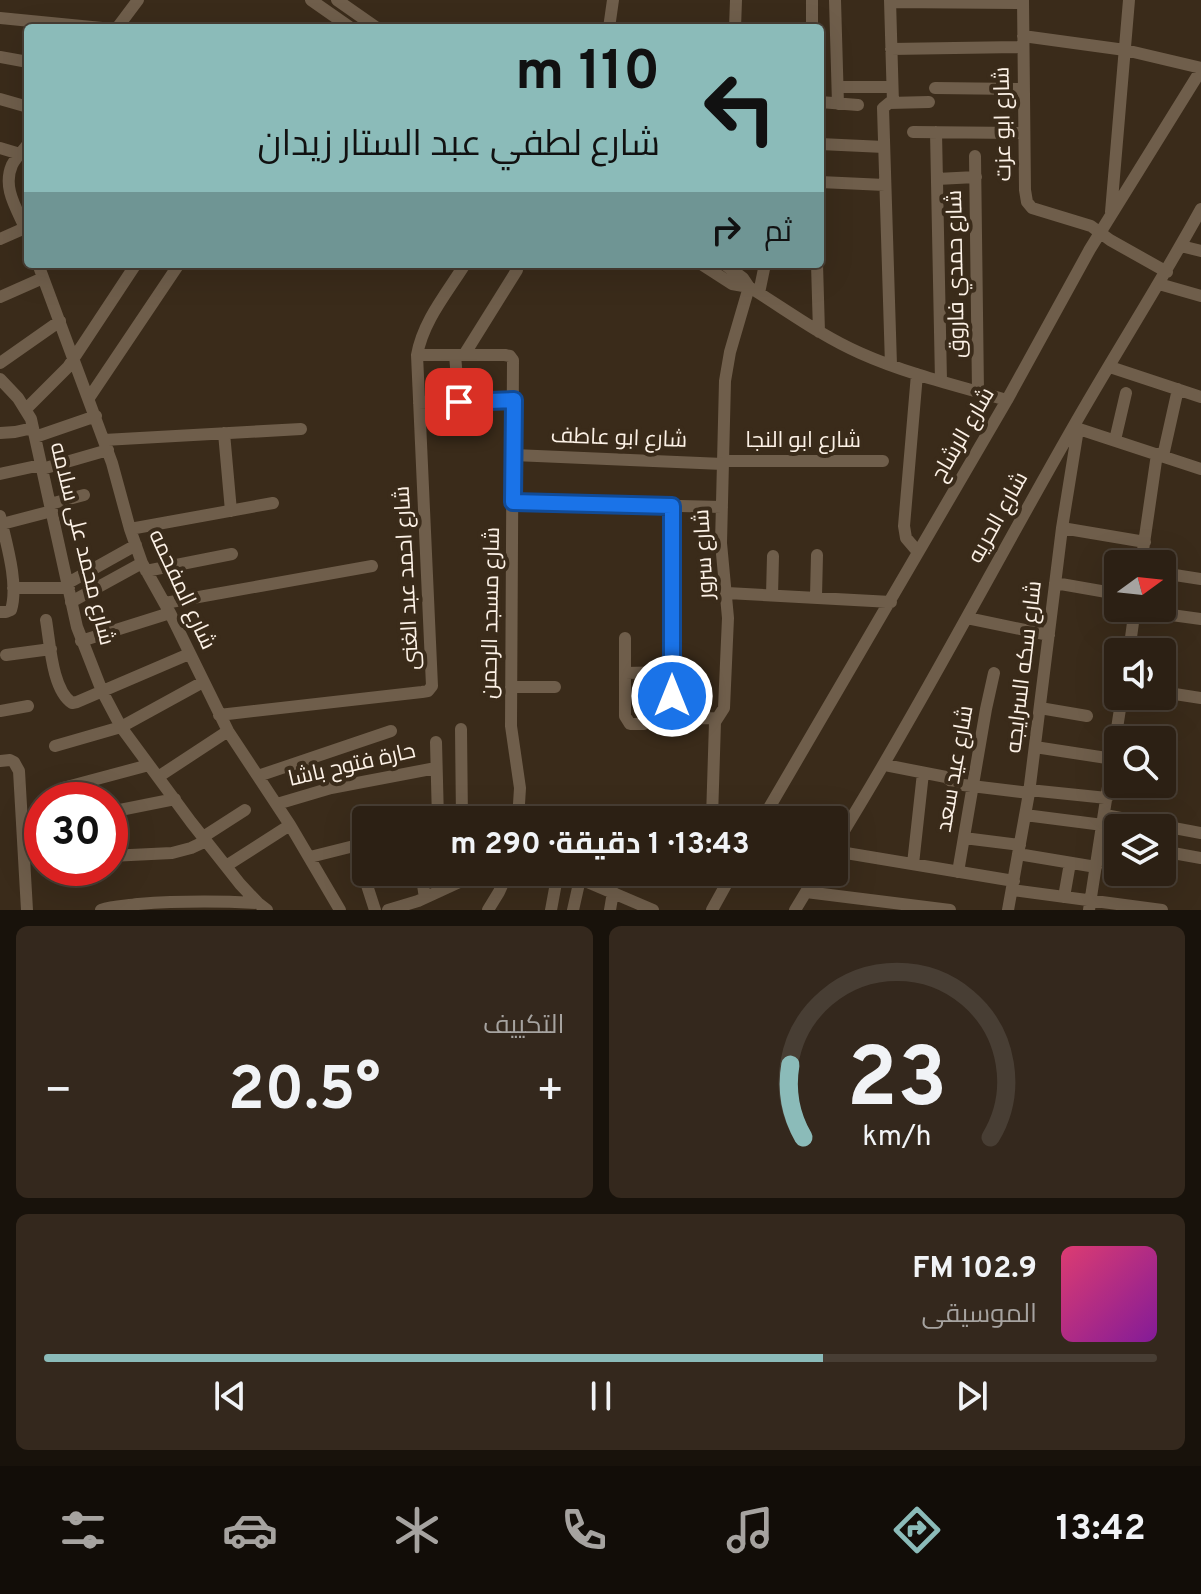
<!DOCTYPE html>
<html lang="ar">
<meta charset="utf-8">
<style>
:root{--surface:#2c2014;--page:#34281d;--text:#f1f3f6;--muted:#a6a3a0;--line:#483e34;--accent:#8bbbb9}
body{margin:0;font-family:Overpass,Cairo,sans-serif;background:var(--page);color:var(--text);direction:rtl;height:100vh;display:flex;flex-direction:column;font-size:30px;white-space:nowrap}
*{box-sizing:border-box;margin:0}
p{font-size:26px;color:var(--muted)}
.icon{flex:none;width:44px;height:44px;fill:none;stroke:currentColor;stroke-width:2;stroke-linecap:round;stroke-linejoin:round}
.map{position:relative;height:910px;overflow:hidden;direction:ltr}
.details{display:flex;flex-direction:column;gap:16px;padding:16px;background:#18120b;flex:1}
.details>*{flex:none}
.top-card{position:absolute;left:24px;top:24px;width:800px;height:244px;border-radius:8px;box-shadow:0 8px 32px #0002,0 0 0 2px var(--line);direction:rtl;background:#8bbbb9;color:#111;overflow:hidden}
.needle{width:52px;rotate:75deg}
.tools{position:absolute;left:1104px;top:550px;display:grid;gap:16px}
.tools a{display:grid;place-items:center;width:72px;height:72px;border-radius:8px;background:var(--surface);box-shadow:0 8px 32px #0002,0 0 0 2px var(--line);font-size:40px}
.speed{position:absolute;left:24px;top:782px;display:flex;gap:16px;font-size:40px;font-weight:700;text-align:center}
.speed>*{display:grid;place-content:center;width:104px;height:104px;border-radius:50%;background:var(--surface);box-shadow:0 8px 32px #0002,0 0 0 2px var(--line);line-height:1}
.speed .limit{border:12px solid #d22;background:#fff;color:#111}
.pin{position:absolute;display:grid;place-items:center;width:68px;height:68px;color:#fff;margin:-34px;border-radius:16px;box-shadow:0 4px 12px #0006}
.me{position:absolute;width:88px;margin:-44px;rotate:0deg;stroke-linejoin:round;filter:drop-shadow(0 0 6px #0008)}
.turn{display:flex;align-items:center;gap:28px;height:168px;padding:0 32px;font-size:36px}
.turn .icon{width:104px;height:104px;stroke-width:2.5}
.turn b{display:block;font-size:56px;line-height:68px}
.then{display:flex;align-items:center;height:76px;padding:0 32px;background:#0003;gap:16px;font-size:30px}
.big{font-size:60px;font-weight:700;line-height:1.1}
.details .widget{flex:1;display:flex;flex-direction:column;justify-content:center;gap:12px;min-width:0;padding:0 28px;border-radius:12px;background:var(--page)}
.details .dial{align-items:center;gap:0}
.dial svg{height:208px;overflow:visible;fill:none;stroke:var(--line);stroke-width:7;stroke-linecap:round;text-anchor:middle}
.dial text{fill:var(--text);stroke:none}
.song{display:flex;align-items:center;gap:24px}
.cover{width:96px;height:96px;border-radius:12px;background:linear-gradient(135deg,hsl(340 70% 55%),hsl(290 70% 35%))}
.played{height:8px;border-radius:4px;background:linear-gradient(90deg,var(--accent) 70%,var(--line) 70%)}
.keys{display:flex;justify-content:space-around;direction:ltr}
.heat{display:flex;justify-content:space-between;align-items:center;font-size:44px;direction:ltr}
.details .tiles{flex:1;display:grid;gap:16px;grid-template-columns:1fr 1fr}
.widget:last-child{grid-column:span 2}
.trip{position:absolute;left:352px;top:806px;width:496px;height:80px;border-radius:8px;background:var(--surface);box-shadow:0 8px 32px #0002,0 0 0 2px var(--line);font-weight:700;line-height:80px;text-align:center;direction:rtl}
.tab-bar{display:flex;height:128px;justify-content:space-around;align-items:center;background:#120d08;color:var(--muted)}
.tab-bar .icon{width:56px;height:56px}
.tab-bar .selected{color:var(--accent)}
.tab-bar b{font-size:36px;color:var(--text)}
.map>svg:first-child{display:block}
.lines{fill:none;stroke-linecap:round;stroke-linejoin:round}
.minor{stroke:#6f5e4b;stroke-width:12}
.route-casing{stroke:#114b97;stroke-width:20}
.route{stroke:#1a73e8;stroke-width:14}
.labels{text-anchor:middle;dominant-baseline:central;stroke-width:8;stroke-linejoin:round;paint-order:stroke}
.street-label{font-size:22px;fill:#fcf1e6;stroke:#3a2b1a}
</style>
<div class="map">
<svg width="1201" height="910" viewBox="0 0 1201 910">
<rect width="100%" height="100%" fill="#3a2b1a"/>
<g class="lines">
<!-- minor -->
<path class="minor" d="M 311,0 L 351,28
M 337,0 L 377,28
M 812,0 L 812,28
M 835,0 L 838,104
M 890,0 L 893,103
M 1023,0 L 1025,190 L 1027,202 L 1032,208 L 1091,226 L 1110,240 L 1167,272
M 890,2 L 1023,3
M 0,18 L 102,28
M 117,28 L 138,0
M 609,28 L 613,0
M 735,28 L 736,0
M 1023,36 L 1125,50 L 1201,68
M 891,49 L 1023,47
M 0,57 L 28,62
M 838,87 L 892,87
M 935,88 L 1023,89
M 0,99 L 28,107
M 820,102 L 858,105
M 913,132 L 1024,133
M 936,132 L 941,381
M 28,144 C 23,151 16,157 12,165 C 1,190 20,213 28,235
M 820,144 L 884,147
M 0,148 L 20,154
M 975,156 L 978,392
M 937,179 L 976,177
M 820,182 L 885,185
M 1111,212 L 1129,0
M 0,239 L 25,228
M 1181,246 L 1201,251
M 38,264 L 112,463 L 130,529 L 142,563 L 170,613 L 228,731 L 290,825 L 340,910
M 701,264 L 732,284 L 749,287
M 724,264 L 743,278 L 749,287 C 785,309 821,336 860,353 C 907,374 958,386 1007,400
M 817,264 L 819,332
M 1159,284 L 1201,296
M 759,293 L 765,264
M 0,297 L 43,278
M 417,355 L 505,355 L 510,356 L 513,360 L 511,726 L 520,788 L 518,820
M 455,355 L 459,402
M 464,355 L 517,270
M 0,363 L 60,321
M 891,365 L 883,108 L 889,103 L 929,102
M 1110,367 L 1201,397
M 917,374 L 904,526 L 906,538 L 918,552
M 0,379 L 18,398 L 31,419 L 77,627 L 102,691 L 121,727 L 191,822 L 240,884 L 258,903 L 267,910
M 89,398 L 179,264
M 419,403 L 514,400
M 26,409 L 68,367 L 136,264
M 1073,427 L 1201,469
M 0,433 L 15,432 L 33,428
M 224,433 L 231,511
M 35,437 L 96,416
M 104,440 L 301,429
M 1115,440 L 1126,393
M 514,455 L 723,464
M 1163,456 L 1178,389
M 723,461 L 883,461
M 42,469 L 108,450
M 0,474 L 41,465
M 513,502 L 722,507
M 50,504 L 84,495
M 0,516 C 6,542 19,584 11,610 L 6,612 L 0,612
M 2,524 L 52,511
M 1062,528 L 1145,542
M 130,529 L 273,503
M 1141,564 L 1157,454
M 146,571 L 232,554
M 1162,573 L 1201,579
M 68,583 L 136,545
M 1055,583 L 1118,594
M 13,588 L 69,588
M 727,593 L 891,602
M 772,595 L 773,556
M 816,596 L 817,555
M 71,602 L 142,563
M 165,603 L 372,566
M 1135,610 L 1201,619
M 967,618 L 1049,635
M 46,620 C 50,643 52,690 72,703 L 77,702 L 189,654
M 625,638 L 625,716 L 630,724 L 644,724 L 652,719 L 716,718
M 81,641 L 170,613
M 1129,652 L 1135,608
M 6,655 L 51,649
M 625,673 L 672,672
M 511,687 L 555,687
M 1162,692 L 1201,698
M 1040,708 L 1087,716
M 0,711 L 28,706
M 219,715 L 422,692 L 428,691 L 432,686 L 417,355 C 423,321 447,293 465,264
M 672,719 L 672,506
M 461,729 L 462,820
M 436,742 L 438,820
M 55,746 L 121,727 L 203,682
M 1035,747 L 1113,759
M 0,761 L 10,760 L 14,762 L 19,771 L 27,910
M 885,765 L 946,777 L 955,784 L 1029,793
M 258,776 L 391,731
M 158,777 L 228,731
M 63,788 L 149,765
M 1029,790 L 1107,798
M 277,804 L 331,788 L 436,768
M 110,812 L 175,799
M 1025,815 L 1103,825
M 1105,815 L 1201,833
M 712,818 L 715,722 L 724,708 L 728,618 L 721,543 L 725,381 L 730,352 L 749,287
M 665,820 L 764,816
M 762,820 L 1007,400 L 1090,249 L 1201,70
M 203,837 L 245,810
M 964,838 L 1020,845
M 1101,841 L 1118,844
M 834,847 C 918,711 992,569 1072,429 C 1114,355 1160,284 1201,209
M 834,851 L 1014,881
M 1162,851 L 1201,858
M 1018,854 L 1096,867
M 110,856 L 172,853 L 191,848 L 206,841
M 310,857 L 366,843
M 913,864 L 923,773
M 226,866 L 290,825
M 421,872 L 425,898
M 439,872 L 440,891
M 564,872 L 653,910
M 698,872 L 729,881
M 958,872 L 986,709 L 994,673
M 364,876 L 375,910
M 1012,890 L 1162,910
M 806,892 L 950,910
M 1064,897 L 1070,863
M 101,910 C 113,906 126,906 138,904 C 178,901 218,901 258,903
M 388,910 L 418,901 L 481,872
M 488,910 L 499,892 L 508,872
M 551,910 L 558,872
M 573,910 L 580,879
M 610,910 L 613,892
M 712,910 L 733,872
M 795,910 L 818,872
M 1008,910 L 1029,793 L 1062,528 L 1078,429
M 1089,910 L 1122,696"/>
</g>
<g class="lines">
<defs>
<path id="route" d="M 459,402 L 514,400 L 513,502 L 672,506 L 672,696"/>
</defs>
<!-- route casing -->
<use href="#route" class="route-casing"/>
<!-- route -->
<use href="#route" class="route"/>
</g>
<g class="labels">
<!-- street labels -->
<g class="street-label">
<text transform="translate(1004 124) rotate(-91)">شارع ابو عزت</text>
<text transform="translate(957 274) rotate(-91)">شارع حمدي فاروق</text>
<text transform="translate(964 435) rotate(-60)">شارع الرشاح</text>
<text transform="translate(619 439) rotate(2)">شارع ابو عاطف</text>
<text x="803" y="441">شارع ابو النجا</text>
<text transform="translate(999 518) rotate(-61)">شارع الحريه</text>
<text transform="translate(81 544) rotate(76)">شارع محمد على سلامه</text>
<text transform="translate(705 554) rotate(-93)">شارع سرور</text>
<text transform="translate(408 578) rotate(-93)">شارع احمد عبد الغنى</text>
<text transform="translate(181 590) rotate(65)">شارع المفحمه</text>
<text transform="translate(492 613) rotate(-89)">شارع مسجد الرحمن</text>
<text transform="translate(1025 667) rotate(-83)">شارع سكه السرايجه</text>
<text transform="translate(352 766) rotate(-13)">حارة فتوح باشا</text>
<text transform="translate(956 769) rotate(-80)">شارع عيد سعد</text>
</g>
</g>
</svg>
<div class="tools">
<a><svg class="needle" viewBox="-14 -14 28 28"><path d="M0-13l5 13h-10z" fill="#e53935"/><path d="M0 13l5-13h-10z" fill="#a6a3a0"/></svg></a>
<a><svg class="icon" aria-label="sound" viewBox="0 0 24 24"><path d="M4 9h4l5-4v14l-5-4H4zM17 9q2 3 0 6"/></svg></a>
<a><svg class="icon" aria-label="search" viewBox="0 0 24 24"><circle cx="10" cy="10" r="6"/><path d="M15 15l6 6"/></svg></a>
<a><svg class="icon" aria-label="layers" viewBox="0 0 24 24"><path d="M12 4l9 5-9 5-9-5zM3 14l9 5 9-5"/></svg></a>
</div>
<div class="speed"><div class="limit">30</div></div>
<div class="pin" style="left:459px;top:402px;background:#d93025"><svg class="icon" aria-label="arrive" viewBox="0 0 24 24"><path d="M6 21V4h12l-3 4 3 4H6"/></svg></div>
<svg class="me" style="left:672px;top:696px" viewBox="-20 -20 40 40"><circle r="17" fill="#1a73e8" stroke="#fff" stroke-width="3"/><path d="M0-11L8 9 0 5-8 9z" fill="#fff"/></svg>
<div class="trip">13:43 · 1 دقيقة · 290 m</div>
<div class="top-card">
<div class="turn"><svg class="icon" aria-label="left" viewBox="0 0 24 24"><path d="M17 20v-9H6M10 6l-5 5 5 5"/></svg><div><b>110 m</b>شارع لطفي عبد الستار زيدان</div></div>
<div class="then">ثم<svg class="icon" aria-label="right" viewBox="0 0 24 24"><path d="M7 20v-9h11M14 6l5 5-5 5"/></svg></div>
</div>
</div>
<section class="details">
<div class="tiles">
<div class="widget dial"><svg viewBox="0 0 100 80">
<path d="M14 69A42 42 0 1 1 86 69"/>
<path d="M14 69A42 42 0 0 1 9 41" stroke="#8bbbb9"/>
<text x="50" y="56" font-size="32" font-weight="700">23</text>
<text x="50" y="72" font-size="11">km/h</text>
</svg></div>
<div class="widget"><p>التكييف</p>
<div class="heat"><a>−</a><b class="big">20.5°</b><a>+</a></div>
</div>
<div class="widget">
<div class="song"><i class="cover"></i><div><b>102.9 FM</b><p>الموسيقى</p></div></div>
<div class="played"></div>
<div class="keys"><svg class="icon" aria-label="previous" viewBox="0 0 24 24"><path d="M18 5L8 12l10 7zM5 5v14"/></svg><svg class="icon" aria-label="pause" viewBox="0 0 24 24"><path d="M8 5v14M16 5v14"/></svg><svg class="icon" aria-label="next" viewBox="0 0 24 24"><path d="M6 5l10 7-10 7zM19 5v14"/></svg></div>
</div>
</div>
</section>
<nav class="tab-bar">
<b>13:42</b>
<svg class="icon selected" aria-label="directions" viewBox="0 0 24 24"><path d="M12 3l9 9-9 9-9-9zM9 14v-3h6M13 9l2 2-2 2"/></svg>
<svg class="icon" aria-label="music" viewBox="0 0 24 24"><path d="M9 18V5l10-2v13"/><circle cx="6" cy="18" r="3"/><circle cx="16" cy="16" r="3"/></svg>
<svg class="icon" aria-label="phone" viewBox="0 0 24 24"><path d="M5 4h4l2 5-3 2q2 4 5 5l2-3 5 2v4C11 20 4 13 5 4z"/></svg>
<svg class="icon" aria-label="climate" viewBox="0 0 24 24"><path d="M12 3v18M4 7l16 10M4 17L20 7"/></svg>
<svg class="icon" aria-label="car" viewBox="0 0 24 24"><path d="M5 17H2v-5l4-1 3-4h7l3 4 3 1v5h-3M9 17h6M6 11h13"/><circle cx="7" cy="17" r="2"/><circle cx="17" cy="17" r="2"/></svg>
<svg class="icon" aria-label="filters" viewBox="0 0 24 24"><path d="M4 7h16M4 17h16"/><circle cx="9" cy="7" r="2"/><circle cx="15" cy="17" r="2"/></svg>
</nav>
